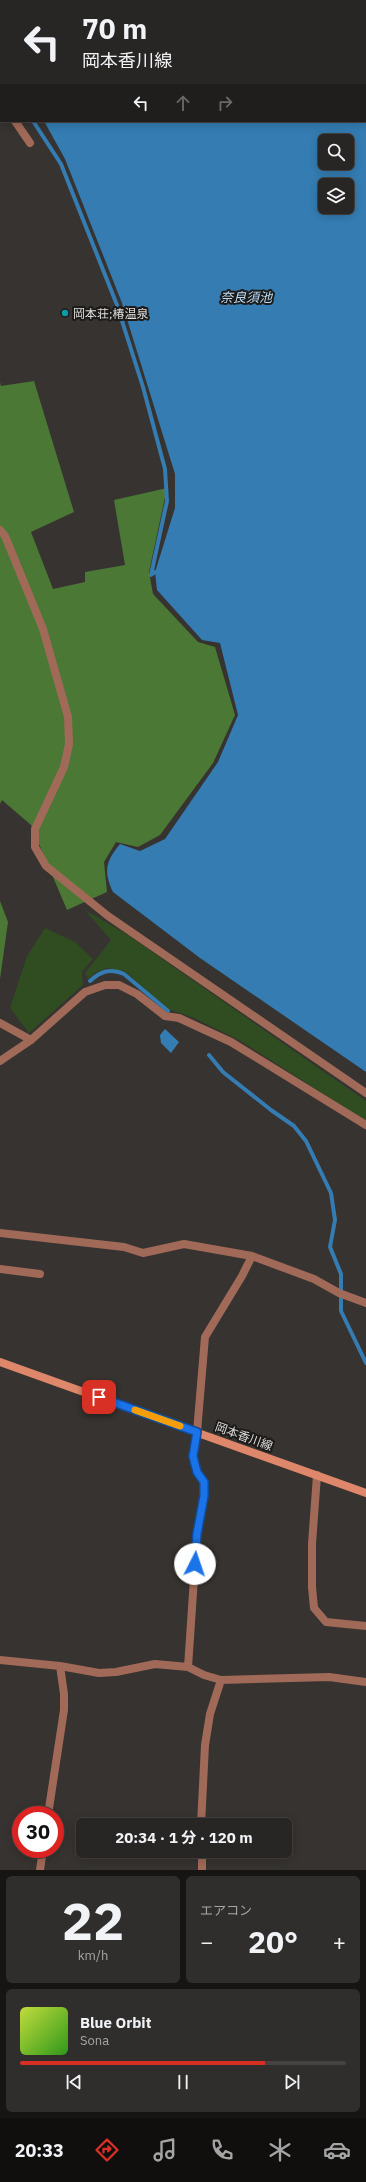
<!DOCTYPE html>
<html lang="ja">
<meta charset="utf-8">
<style>
:root{--surface:#282624;--page:#302e2c;--text:#f1f3f6;--muted:#a5a5a6;--line:#444341;--accent:#d93025}
body{margin:0;font-family:"IBM Plex Sans","Noto Sans JP",sans-serif;background:var(--page);color:var(--text);height:100vh;display:flex;flex-direction:column;font-size:15px;white-space:nowrap}
*{box-sizing:border-box;margin:0}
p{font-size:13px;color:var(--muted)}
.icon{flex:none;width:22px;height:22px;fill:none;stroke:currentColor;stroke-width:2;stroke-linecap:round;stroke-linejoin:round}
.map{position:relative;height:1870px;overflow:hidden}
.drawer{display:flex;flex-direction:column;gap:6px;padding:6px;background:#161514;flex:1}
.drawer>*{flex:none}
.hud{position:absolute;left:0px;top:0px;width:366px;height:122px;box-shadow:0 2px 10px #0003,0 0 0 1px var(--line);background:#282624;color:var(--text);overflow:hidden}
.fabs{position:absolute;left:318px;top:134px;display:grid;gap:8px}
.fabs a{display:grid;place-items:center;width:36px;height:36px;border-radius:6px;background:var(--surface);box-shadow:0 2px 10px #0003,0 0 0 1px var(--line);font-size:20px}
.speed{position:absolute;left:12px;top:1806px;display:flex;gap:8px;font-size:20px;font-weight:700;text-align:center}
.speed>*{display:grid;place-content:center;width:52px;height:52px;border-radius:50%;background:var(--surface);box-shadow:0 2px 10px #0003,0 0 0 1px var(--line);line-height:1}
.speed .limit{border:6px solid #d22;background:#fff;color:#111}
.pin{position:absolute;display:grid;place-items:center;width:34px;height:34px;color:#fff;margin:-17px;border-radius:8px;box-shadow:0 2px 6px #0006}
.me{position:absolute;width:44px;margin:-22px;rotate:4deg;stroke-linejoin:round;filter:drop-shadow(0 0 3px #0008)}
.turn{display:flex;align-items:center;gap:14px;height:84px;padding:0 16px;font-size:18px}
.turn .icon{width:52px;height:52px;stroke-width:2.5}
.turn b{display:block;font-size:28px;line-height:34px}
.lanes{display:flex;align-items:center;height:38px;padding:0 16px;background:#0003;justify-content:center;gap:20px;direction:ltr}
.lanes .off{opacity:.35}
.big{font-size:30px;font-weight:700;line-height:1.1}
.drawer .card{flex:1;display:flex;flex-direction:column;justify-content:center;gap:6px;min-width:0;padding:0 14px;border-radius:6px;background:var(--page)}
.drawer .dial{align-items:center;gap:0}
.dial b{font-size:52px;line-height:1}
.song{display:flex;align-items:center;gap:12px}
.cover{width:48px;height:48px;border-radius:6px;background:linear-gradient(135deg,hsl(70 70% 55%),hsl(110 70% 35%))}
.played{height:4px;border-radius:2px;background:linear-gradient(90deg,var(--accent) 75%,var(--line) 75%)}
.keys{display:flex;justify-content:space-around;direction:ltr}
.heat{display:flex;justify-content:space-between;align-items:center;font-size:22px;direction:ltr}
.drawer .tiles{flex:1;display:grid;gap:6px;grid-template-columns:1fr 1fr}
.card:last-child{grid-column:span 2}
.trip{position:absolute;left:76px;top:1818px;width:216px;height:40px;border-radius:6px;background:var(--surface);box-shadow:0 2px 10px #0003,0 0 0 1px var(--line);font-weight:700;line-height:40px;text-align:center}
.tab-bar{display:flex;height:64px;justify-content:space-around;align-items:center;background:#100f0e;color:var(--muted)}
.tab-bar .icon{width:28px;height:28px}
.tab-bar .active{color:var(--accent)}
.tab-bar b{font-size:18px;color:var(--text)}
.map>svg:first-child{display:block}
.green{fill:#2f4d21}
.forest{fill:#4b7835}
.water{fill:#347cb2;fill-rule:evenodd}
.lines{fill:none;stroke-linecap:round;stroke-linejoin:round}
.stream{stroke:#347cb2;stroke-width:4}
.minor{stroke:#a16a58;stroke-width:8}
.secondary{stroke:#df876a;stroke-width:8}
.route-casing{stroke:#114b97;stroke-width:10}
.route{stroke:#1a73e8;stroke-width:7}
.slow{stroke:#f59e0b;stroke-width:7}
.culture-dot{fill:#0f9aa8;stroke:#1c1b19;stroke-width:1.5}
.labels{text-anchor:middle;dominant-baseline:central;stroke-width:4;stroke-linejoin:round;paint-order:stroke}
.poi-label{font-size:12px;fill:#dfdddb;stroke:#1c1b19;text-anchor:start}
.street-label{font-size:12px;fill:#dfdddb;stroke:#1c1b19}
.water-label{font-size:13px;font-style:italic;fill:#b9dcfa;stroke:#1c1b19}
</style>
<div class="map">
<svg width="366" height="1870" viewBox="0 0 366 1870">
<rect width="100%" height="100%" fill="#363330"/>
<!-- green -->
<path class="green" d="M 85,910 L 128,935 L 366,1101 L 366,1121 L 239,1040 L 192,1017 L 167,1009 L 126,972 L 107,968 L 95,973 L 88,979 L 85,973 L 111,940 Z
M 45,928 L 75,942 L 93,959 L 82,972 L 83,985 L 29,1033 L 10,1008 L 27,956 Z"/>
<!-- forest -->
<path class="forest" d="M 34,381 L 74,512 L 31,532 L 53,589 L 85,582 L 85,572 L 125,565 L 114,500 L 167,488 L 149,572 L 153,594 L 198,642 L 215,647 L 235,715 L 213,763 L 160,835 L 138,847 L 116,842 L 104,862 L 107,892 L 67,910 L 31,825 L 2,800 L 0,804 L 0,382 L 1,386 Z
M 0,901 L 8,922 L 0,979 Z"/>
<!-- water -->
<path class="water" d="M 0,0 L 288,0 L 289,1 L 1,1 L 1,62 Z
M 365,40 L 366,41 L 366,1072 L 200,958 L 113,892 C 103,871 106,861 120,844 L 140,851 L 165,839 L 218,762 L 238,715 L 220,643 L 202,640 L 157,590 L 155,572 L 175,508 L 175,474 L 122,303 L 65,159 L 44,121 L 365,121 ZM 325,141 L 347,141 L 347,163 L 325,163 ZM 325,185 L 347,185 L 347,207 L 325,207 Z
M 165,1029 L 179,1042 L 171,1053 L 161,1043 L 160,1035 Z"/>
<g class="lines">
<!-- stream -->
<path class="stream" d="M 0,72 L 1,73
M 33,121 L 61,164 L 117,305 L 143,387 L 165,469 L 167,501 L 151,575 L 155,572
M 90,981 C 101,971 110,968 124,974 L 168,1011
M 209,1055 L 223,1072 L 271,1110 L 294,1126 L 306,1141 L 331,1193 L 335,1220 L 330,1247 L 341,1274 L 341,1290
M 341,1297 L 341,1311 L 366,1363"/>
<!-- minor -->
<path class="minor" d="M 0,99 L 1,100
M 15,121 L 30,143
M 0,530 L 5,536 L 43,629 L 68,717 L 69,744 L 64,767 L 35,829 L 35,847 L 46,866 L 108,916 L 366,1093
M 0,1023 L 31,1040
M 0,1061 L 31,1040 L 85,992 L 105,985 L 119,985 L 137,994 L 165,1016 L 179,1018 L 231,1042 L 366,1125
M 0,1233 L 124,1247 L 143,1253 L 184,1244 L 252,1256 L 314,1279 L 339,1293 L 366,1303
M 0,1269 L 40,1274
M 317,1475 L 312,1544 L 312,1587 L 314,1608 L 326,1622 L 366,1626
M 0,1660 L 60,1666 L 99,1673 L 116,1672 L 155,1664 L 188,1667 L 204,1675 L 221,1680 L 329,1677 L 366,1682
M 188,1667 L 197,1534 L 204,1496 L 204,1482 L 197,1472 L 193,1456 L 197,1432 L 205,1337 L 242,1276 L 252,1256
M 48,1815 L 64,1710 L 64,1694 L 60,1666
M 201,1825 L 205,1745 L 210,1714 L 221,1680
M 202,1851 L 202,1870
M 40,1870 L 43,1849"/>
<!-- secondary -->
<path class="secondary" d="M 0,1362 L 366,1493"/>
</g>
<g class="lines">
<defs>
<path id="route" d="M 99,1397 L 197,1432 L 193,1456 L 197,1472 L 204,1482 L 204,1496 L 197,1534 L 195,1564"/>
</defs>
<!-- route casing -->
<use href="#route" class="route-casing"/>
<!-- route -->
<use href="#route" class="route"/>
<!-- slow -->
<path class="slow" d="M 135,1410 L 180,1426"/>
</g>
<!-- markers -->
<circle class="culture-dot" cx="65" cy="313" r="4"/>
<g class="labels">
<!-- poi labels -->
<g class="poi-label">
<text x="73" y="313">岡本荘;椿温泉</text>
</g>
<!-- street labels -->
<g class="street-label">
<text transform="translate(244 1436) rotate(20)">岡本香川線</text>
</g>
<!-- water labels -->
<g class="water-label">
<text x="246" y="297">奈良須池</text>
</g>
</g>
</svg>
<div class="fabs">
<a><svg class="icon" aria-label="search" viewBox="0 0 24 24"><circle cx="10" cy="10" r="6"/><path d="M15 15l6 6"/></svg></a>
<a><svg class="icon" aria-label="layers" viewBox="0 0 24 24"><path d="M12 4l9 5-9 5-9-5zM3 14l9 5 9-5"/></svg></a>
</div>
<div class="speed"><div class="limit">30</div></div>
<div class="pin" style="left:99px;top:1397px;background:#d93025"><svg class="icon" aria-label="arrive" viewBox="0 0 24 24"><path d="M6 21V4h12l-3 4 3 4H6"/></svg></div>
<svg class="me" style="left:195px;top:1564px" viewBox="-20 -20 40 40"><circle r="19" fill="#fff"/><path d="M0-13L10 11 0 6-10 11z" fill="#1a73e8"/></svg>
<div class="trip">20:34 · 1 分 · 120 m</div>
<div class="hud">
<div class="turn"><svg class="icon" aria-label="left" viewBox="0 0 24 24"><path d="M17 20v-9H6M10 6l-5 5 5 5"/></svg><div><b>70 m</b>岡本香川線</div></div>
<div class="lanes"><svg class="icon" aria-label="left" viewBox="0 0 24 24"><path d="M17 20v-9H6M10 6l-5 5 5 5"/></svg><svg class="icon off" aria-label="ahead" viewBox="0 0 24 24"><path d="M12 20V5M6 11l6-6 6 6"/></svg><svg class="icon off" aria-label="right" viewBox="0 0 24 24"><path d="M7 20v-9h11M14 6l5 5-5 5"/></svg></div>
</div>
</div>
<section class="drawer">
<div class="tiles">
<div class="card dial"><b>22</b><p>km/h</p></div>
<div class="card"><p>エアコン</p>
<div class="heat"><a>−</a><b class="big">20°</b><a>+</a></div>
</div>
<div class="card">
<div class="song"><i class="cover"></i><div><b>Blue Orbit</b><p>Sona</p></div></div>
<div class="played"></div>
<div class="keys"><svg class="icon" aria-label="previous" viewBox="0 0 24 24"><path d="M18 5L8 12l10 7zM5 5v14"/></svg><svg class="icon" aria-label="pause" viewBox="0 0 24 24"><path d="M8 5v14M16 5v14"/></svg><svg class="icon" aria-label="next" viewBox="0 0 24 24"><path d="M6 5l10 7-10 7zM19 5v14"/></svg></div>
</div>
</div>
</section>
<nav class="tab-bar">
<b>20:33</b>
<svg class="icon active" aria-label="directions" viewBox="0 0 24 24"><path d="M12 3l9 9-9 9-9-9zM9 14v-3h6M13 9l2 2-2 2"/></svg>
<svg class="icon" aria-label="music" viewBox="0 0 24 24"><path d="M9 18V5l10-2v13"/><circle cx="6" cy="18" r="3"/><circle cx="16" cy="16" r="3"/></svg>
<svg class="icon" aria-label="phone" viewBox="0 0 24 24"><path d="M5 4h4l2 5-3 2q2 4 5 5l2-3 5 2v4C11 20 4 13 5 4z"/></svg>
<svg class="icon" aria-label="climate" viewBox="0 0 24 24"><path d="M12 3v18M4 7l16 10M4 17L20 7"/></svg>
<svg class="icon" aria-label="car" viewBox="0 0 24 24"><path d="M5 17H2v-5l4-1 3-4h7l3 4 3 1v5h-3M9 17h6M6 11h13"/><circle cx="7" cy="17" r="2"/><circle cx="17" cy="17" r="2"/></svg>
</nav>
